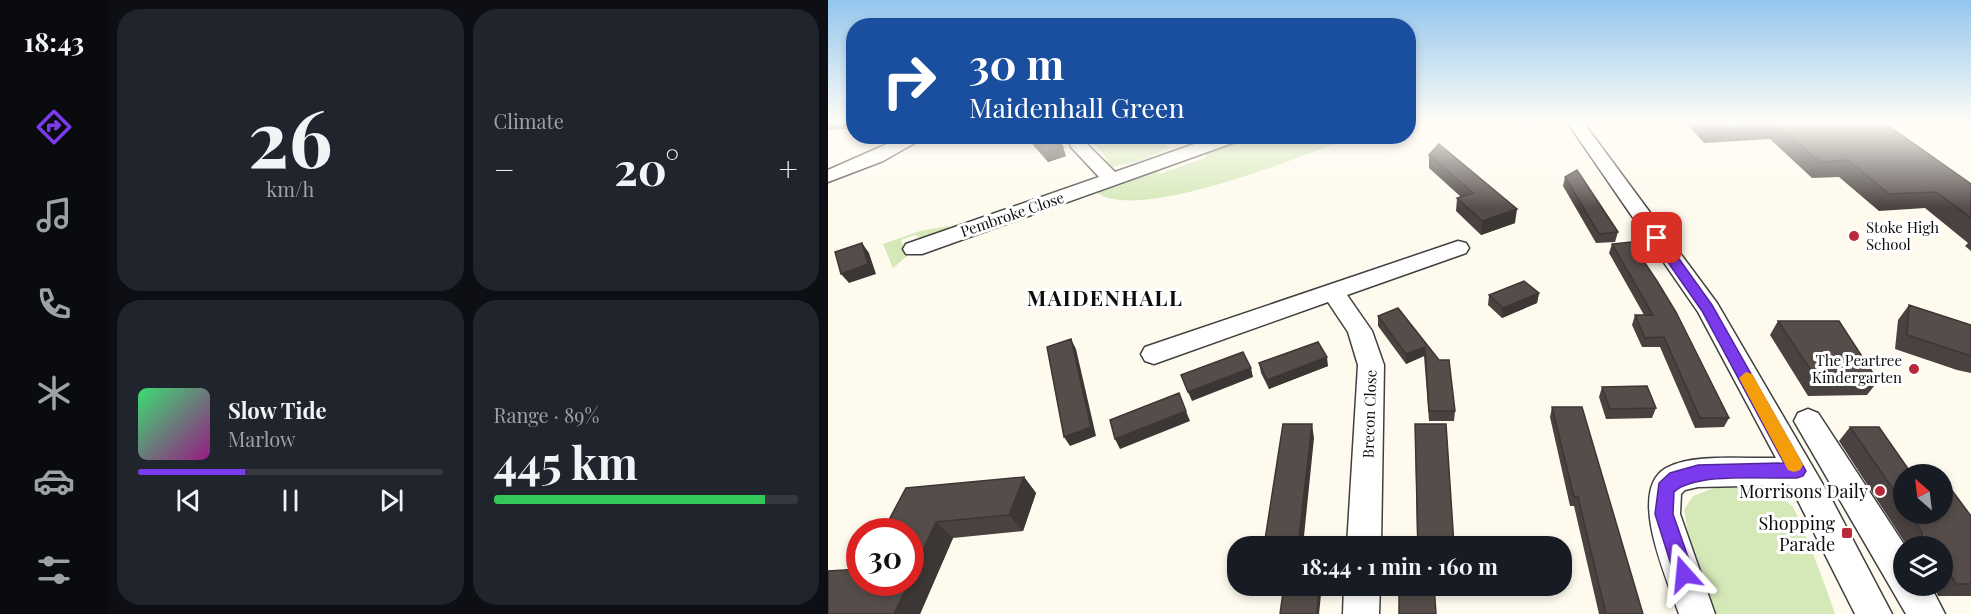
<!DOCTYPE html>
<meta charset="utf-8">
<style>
:root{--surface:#171b24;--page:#20242c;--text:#f1f3f6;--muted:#9ea1a6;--line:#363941;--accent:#7c3aed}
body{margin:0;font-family:"Playfair Display",serif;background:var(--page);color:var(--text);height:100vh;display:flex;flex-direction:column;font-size:22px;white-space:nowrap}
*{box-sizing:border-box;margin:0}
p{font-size:20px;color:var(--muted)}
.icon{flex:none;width:33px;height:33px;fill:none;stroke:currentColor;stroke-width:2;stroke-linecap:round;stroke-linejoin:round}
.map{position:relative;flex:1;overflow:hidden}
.side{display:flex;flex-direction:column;gap:9px;padding:9px;background:#0d0f14;width:720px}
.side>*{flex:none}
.banner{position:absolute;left:18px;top:18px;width:570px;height:126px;border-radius:24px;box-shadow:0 3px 9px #0003;background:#1a4fa0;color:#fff;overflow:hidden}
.needle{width:39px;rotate:332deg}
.tools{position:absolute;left:1065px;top:464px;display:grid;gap:12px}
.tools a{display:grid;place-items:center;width:60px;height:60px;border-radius:50%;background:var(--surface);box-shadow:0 3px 9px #0003;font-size:30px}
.speed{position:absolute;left:18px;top:518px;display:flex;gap:12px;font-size:30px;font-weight:700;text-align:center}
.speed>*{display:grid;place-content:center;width:78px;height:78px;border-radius:50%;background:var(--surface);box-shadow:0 3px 9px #0003;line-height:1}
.speed .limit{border:9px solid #d22;background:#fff;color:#111}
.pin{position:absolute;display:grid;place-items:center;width:51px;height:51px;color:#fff;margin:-26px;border-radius:12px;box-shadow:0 3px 9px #0006}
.me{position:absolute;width:66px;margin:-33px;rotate:342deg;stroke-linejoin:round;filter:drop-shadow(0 0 4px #0008)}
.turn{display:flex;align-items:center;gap:21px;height:126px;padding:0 24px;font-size:27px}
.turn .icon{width:78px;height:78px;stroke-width:2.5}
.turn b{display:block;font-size:42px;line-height:51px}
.big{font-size:45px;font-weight:700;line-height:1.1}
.side .tile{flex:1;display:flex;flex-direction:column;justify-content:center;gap:9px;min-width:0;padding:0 21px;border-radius:24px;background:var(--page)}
.side .dial{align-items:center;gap:0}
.dial b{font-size:78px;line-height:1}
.song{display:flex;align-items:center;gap:18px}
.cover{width:72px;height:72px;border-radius:9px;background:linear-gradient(135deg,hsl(140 70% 55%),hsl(310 70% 35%))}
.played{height:6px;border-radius:3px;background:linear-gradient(90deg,var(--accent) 35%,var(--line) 35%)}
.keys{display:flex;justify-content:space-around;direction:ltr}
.heat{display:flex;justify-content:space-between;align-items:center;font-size:33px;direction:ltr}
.charge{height:9px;border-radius:4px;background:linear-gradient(90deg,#34c759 89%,var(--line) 0)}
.side .tiles{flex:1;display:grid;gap:9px;grid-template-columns:repeat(2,1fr)}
.trip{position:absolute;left:399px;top:536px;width:345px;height:60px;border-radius:24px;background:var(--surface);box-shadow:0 3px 9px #0003;font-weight:700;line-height:60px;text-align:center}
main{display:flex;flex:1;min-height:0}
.tabs{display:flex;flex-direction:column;width:108px;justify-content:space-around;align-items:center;background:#090b0e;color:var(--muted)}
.tabs .icon{width:42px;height:42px}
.tabs .selected{color:var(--accent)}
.tabs b{font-size:27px;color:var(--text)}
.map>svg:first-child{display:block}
.green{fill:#d5e8b8}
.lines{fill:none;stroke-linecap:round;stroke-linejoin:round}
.minor-casing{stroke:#404040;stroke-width:3}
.minor{fill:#fff;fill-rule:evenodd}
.wall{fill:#4a4240}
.shaded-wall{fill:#3c3634}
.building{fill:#564d4a;stroke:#3c3634;stroke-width:1.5}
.route{fill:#7c3aed;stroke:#51269a;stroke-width:1.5}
.slow{fill:#f59e0b}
.poi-dot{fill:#ba293b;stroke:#fff;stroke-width:2}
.labels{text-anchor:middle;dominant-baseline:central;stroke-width:6;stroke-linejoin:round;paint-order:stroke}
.street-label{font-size:15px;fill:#0d0d0d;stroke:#fff}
.poi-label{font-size:15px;fill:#0d0d0d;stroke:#fff;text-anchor:start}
.near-poi-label{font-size:18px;fill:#0d0d0d;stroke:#fff;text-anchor:end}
.district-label{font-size:21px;font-weight:bold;letter-spacing:1.5px;fill:#0d0d0d;stroke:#fff}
</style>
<main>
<nav class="tabs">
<b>18:43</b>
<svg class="icon selected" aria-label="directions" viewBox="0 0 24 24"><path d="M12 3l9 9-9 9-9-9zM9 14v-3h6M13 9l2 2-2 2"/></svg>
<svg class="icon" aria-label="music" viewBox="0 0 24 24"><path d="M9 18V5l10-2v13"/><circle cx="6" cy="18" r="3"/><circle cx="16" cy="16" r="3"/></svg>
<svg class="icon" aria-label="phone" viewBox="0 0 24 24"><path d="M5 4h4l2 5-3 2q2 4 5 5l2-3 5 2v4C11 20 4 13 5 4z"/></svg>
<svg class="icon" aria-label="climate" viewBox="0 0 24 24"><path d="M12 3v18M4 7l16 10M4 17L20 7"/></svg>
<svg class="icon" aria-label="car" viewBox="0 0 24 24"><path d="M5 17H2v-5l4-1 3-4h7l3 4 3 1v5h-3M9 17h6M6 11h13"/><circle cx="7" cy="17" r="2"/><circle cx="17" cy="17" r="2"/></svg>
<svg class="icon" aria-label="filters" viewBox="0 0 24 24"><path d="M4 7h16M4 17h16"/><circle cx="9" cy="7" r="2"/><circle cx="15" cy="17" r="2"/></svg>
</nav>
<section class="side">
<div class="tiles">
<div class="tile dial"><b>26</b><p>km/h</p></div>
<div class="tile"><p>Climate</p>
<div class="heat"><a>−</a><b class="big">20°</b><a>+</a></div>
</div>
<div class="tile">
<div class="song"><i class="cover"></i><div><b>Slow Tide</b><p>Marlow</p></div></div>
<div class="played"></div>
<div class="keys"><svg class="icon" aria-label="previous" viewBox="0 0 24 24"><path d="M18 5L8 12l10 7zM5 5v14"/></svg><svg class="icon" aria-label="pause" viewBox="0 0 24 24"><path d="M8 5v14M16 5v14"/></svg><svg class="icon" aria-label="next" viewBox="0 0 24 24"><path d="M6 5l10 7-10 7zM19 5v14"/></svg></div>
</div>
<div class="tile"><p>Range · 89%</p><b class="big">445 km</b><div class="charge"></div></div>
</div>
</section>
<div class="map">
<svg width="1143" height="614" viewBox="0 0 1143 614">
<rect width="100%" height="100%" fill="#fffaee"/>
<!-- green -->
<path class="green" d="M 254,136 L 329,137 L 342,148 L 311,161 L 280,168 L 279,159 L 265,143 L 254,141 Z
M 416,137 L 526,137 C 480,153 300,229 265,189 L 327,169 L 332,174 L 379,157 L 374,151 Z
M 121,226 L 121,232 L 93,239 L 87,235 L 73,240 L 79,256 L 65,268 L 55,244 L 92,231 Z
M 889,487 C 914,488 945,487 964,506 C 970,512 1004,602 1007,614 L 883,614 L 864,555 L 856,510 L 865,496 Z"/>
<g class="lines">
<defs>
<path id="minor" d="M 739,122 L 755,122 L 889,303 L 1004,500 L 1064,614 L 1027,614 L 962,485 L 870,487 L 857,490 L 853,494 L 852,514 L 887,614 L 851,614 C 840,581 798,491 838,468 C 864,453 917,459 948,458 L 870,312 Z
M 77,136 L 99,136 L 55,161 L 0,182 L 0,170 Z
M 240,136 L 257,136 L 257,142 L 287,172 L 389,136 L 415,136 L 413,140 L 94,254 L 78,254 L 75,249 L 78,244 L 271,177 L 243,147 Z
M 630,241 L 638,243 L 641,248 L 638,253 L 519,295 L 544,331 L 556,365 L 553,546 L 519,546 L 530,365 L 520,332 L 500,302 L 326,364 L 317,361 L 313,354 L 317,347 Z
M 980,409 L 990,413 L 1077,546 L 1076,585 L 1102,585 L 1117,614 L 1078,614 L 966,421 L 970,413 Z
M 516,585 L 552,585 L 551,614 L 515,614 Z"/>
</defs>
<!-- minor casing -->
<use href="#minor" class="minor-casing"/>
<!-- minor -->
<use href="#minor" class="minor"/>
</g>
<!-- wall -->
<path class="wall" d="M 0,122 L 26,122 L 26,128 L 0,130 Z
M 857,122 L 1060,122 L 1059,125 L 1143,184 L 1143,251 L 1137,246 L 1140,243 L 1097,208 L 1051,211 L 1011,177 L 984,178 L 942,139 L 876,143 Z
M 201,136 L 238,156 L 220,162 L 205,145 Z
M 601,155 L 687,223 L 653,235 L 628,211 L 629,198 L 633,197 L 601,168 Z
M 737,177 L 790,232 L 787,242 L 768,243 L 735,186 Z
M 784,244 L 901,418 L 896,427 L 867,428 L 832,347 L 814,347 L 804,325 L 807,315 L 816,315 L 781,253 Z
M 711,293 L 709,303 L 674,318 L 660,305 L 661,295 Z
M 1081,305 L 1143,325 L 1143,373 L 1129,370 L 1067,349 L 1070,320 Z
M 550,316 L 611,360 L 627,411 L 626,421 L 601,421 L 596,356 L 578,364 L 550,326 Z
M 950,321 L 1050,381 L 1039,395 L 980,396 L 942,335 Z
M 431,363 L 500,366 L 441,389 L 433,373 Z
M 774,387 L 828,408 L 824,418 L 778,419 L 771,397 Z
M 724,407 L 815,614 L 771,614 L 746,506 L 742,506 L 722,417 Z
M 587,424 L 618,424 L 626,546 L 589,546 Z
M 1022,427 L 1076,474 L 1076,513 L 1114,513 L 1143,516 L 1143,596 L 1110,596 L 1105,585 L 1114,585 L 1114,546 L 1079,546 L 1011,441 Z
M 196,477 L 208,493 L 195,531 L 125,538 L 92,614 L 0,614 L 82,531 Z"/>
<!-- shaded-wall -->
<path class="shaded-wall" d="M 235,147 L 238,156 L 220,162 L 216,153 Z
M 689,209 L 687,223 L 653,235 L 654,221 Z
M 34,243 L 41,253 L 48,274 L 21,283 L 13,274 Z
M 711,293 L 709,303 L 674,318 L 675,308 Z
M 243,339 L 248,349 L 268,436 L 242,446 L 236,437 Z
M 597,347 L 596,356 L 578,364 L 578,354 Z
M 499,357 L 500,366 L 441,389 L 439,380 Z
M 423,368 L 425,377 L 364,401 L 360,392 Z
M 358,411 L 362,421 L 292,449 L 287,439 Z
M 484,424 L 486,438 L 475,546 L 470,546 Z
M 196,477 L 208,493 L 195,531 L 181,515 Z
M 108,522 L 125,538 L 92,614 L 66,614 L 81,582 L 82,582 L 82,578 Z
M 491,585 L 494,585 L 491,614 L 489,614 Z"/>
<!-- building -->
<path class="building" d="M 0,122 L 26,122 L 26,124 L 0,126 Z
M 877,122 L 1055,122 L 1143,184 L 1143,218 L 1108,192 L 1061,194 L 1020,160 L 992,162 L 948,124 L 881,127 Z
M 202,136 L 225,136 L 235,147 L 216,153 Z
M 611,144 L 689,209 L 654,221 L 629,198 L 645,193 L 601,155 Z
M 749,170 L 790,232 L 771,234 L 737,177 Z
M 803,242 L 829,281 L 848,312 L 901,418 L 872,418 L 836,337 L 817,338 L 807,315 L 825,315 L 784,244 Z
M 34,243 L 40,264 L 13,274 L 7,252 Z
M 696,281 L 711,293 L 675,308 L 661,295 Z
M 1081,305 L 1143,325 L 1143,356 L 1079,335 Z
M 570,308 L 611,360 L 621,360 L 627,411 L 601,411 L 597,347 L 578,354 L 550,316 Z
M 950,321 L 1011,321 L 1050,381 L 990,381 Z
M 243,339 L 263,427 L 236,437 L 219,347 Z
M 490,342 L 499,357 L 439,380 L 431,363 Z
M 415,352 L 423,368 L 360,392 L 353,375 Z
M 819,386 L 828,408 L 782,409 L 774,387 Z
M 351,393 L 358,411 L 287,439 L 282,420 Z
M 724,407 L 754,407 L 815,614 L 778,614 L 750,497 L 746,497 Z
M 455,424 L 484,424 L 470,546 L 436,546 Z
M 587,424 L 618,424 L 626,545 L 590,545 Z
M 1022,427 L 1051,427 L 1083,473 L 1112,474 L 1076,474 L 1076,505 Z
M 196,477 L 181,515 L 108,522 L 82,578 L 82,531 L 55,531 L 78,488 Z
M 1114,477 L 1143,516 L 1143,584 L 1128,584 L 1121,572 L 1114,571 L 1114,546 L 1098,546 L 1094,541 L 1094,532 L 1081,513 L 1114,513 Z
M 32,569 L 32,582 L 81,582 L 66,614 L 0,614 L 0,571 Z
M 456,585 L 491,585 L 489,614 L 452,614 Z
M 571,585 L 606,585 L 608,614 L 571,614 Z"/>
<!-- sky -->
<linearGradient id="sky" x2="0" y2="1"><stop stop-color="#93c6ed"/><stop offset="0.59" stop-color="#fffdf7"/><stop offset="1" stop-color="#fffdf7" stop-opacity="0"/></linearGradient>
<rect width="1143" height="208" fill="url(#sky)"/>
<!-- route -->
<path class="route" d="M 829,234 L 834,235 L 884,305 L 978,471 L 975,476 L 969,478 C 939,479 867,472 846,492 L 845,514 L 866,574 L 863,581 L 856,584 L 849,581 L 846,574 L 827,514 L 831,483 L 842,473 L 870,465 L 956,463 L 874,311 L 823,238 Z"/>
<!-- slow -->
<path class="slow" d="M 918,372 L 924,374 L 972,459 L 975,465 L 972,470 L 966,472 L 960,470 L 911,378 Z"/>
<!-- markers -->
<g class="poi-dot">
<circle cx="1026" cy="236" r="6"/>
<circle cx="1086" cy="369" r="6"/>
<circle cx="1052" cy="491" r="6"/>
<rect x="1013" y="527" width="12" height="12" rx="3"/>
</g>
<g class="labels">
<!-- street labels -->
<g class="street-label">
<text transform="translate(184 214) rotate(-19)">Pembroke Close</text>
<text transform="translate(541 414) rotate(-88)">Brecon Close</text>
</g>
<!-- poi labels -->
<g class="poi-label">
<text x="1038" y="227">Stoke High<tspan x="1038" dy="17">School</tspan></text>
<text x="1074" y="360" text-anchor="end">The Peartree<tspan x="1074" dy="17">Kindergarten</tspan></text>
</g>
<!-- near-poi labels -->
<g class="near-poi-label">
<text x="1040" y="491">Morrisons Daily</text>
<text x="1007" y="523">Shopping<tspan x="1007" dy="21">Parade</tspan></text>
</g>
<!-- district labels -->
<g class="district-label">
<text x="277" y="297">MAIDENHALL</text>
</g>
</g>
</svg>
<div class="tools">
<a><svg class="needle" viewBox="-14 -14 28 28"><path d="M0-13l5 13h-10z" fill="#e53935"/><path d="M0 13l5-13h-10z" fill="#9ea1a6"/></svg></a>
<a><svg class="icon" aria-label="layers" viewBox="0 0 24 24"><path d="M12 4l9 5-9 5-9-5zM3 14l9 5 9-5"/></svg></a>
</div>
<div class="speed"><div class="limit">30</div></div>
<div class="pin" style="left:829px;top:238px;background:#d93025"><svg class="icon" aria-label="arrive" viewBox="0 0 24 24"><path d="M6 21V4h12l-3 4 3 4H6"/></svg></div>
<svg class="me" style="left:856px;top:574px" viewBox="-20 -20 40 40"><path d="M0-17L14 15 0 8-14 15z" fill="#7c3aed" stroke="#fff" stroke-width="4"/></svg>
<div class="trip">18:44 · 1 min · 160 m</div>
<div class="banner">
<div class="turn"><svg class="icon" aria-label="right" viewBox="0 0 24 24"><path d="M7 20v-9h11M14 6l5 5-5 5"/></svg><div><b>30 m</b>Maidenhall Green</div></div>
</div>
</div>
</main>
